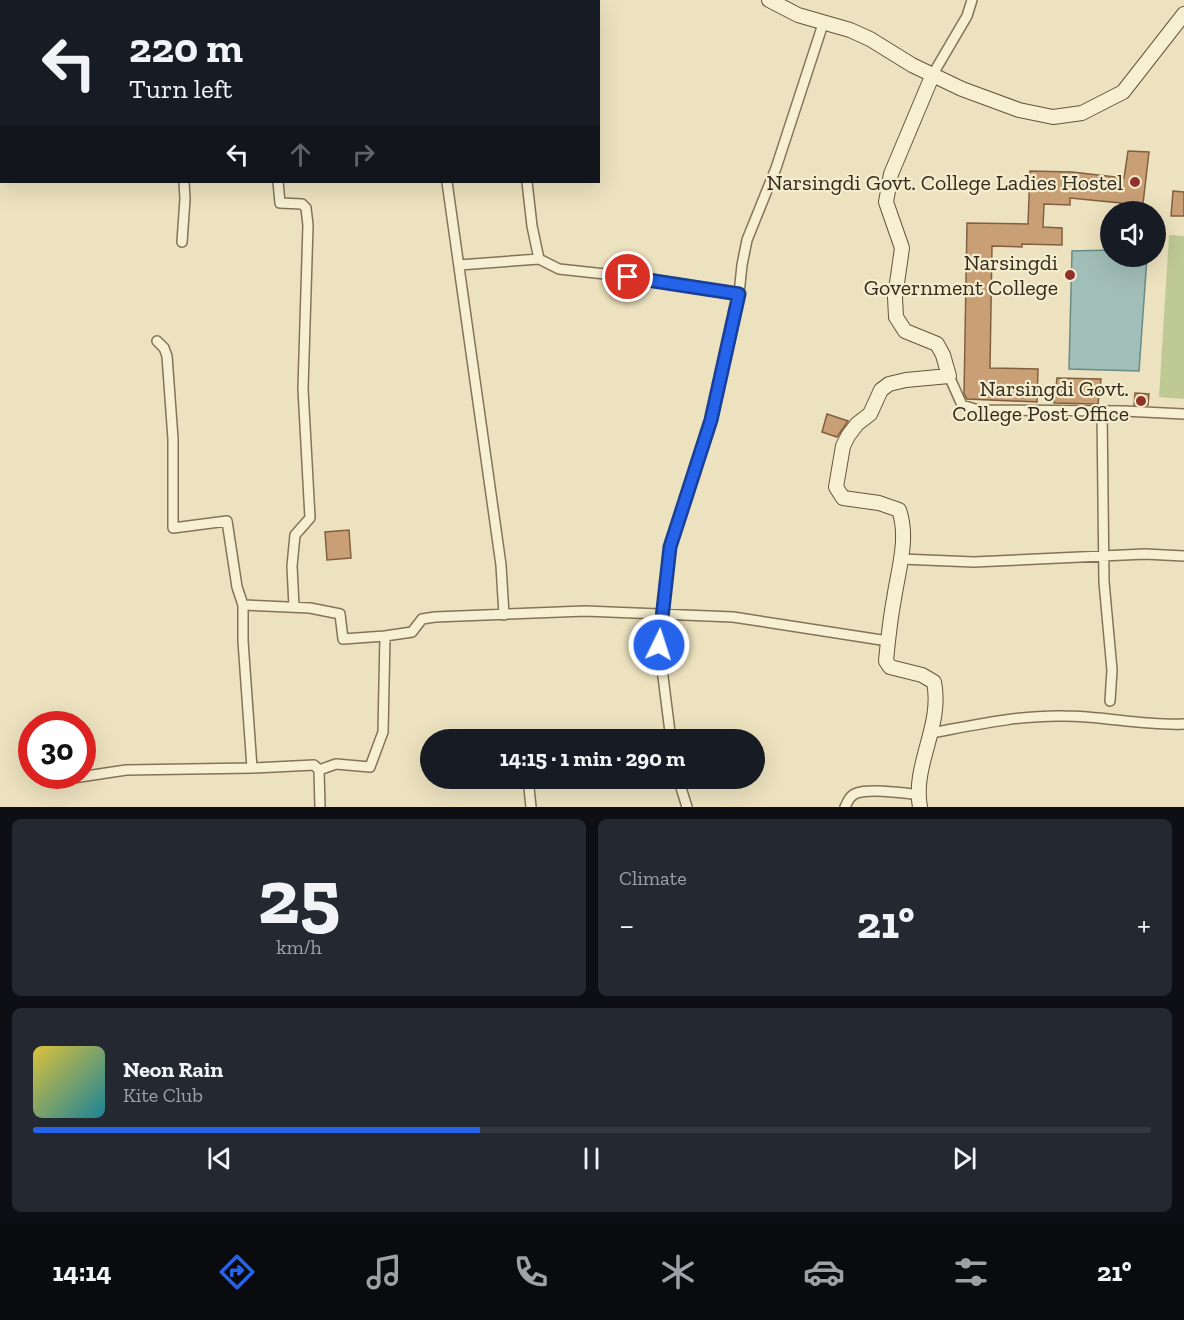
<!DOCTYPE html>
<meta charset="utf-8">
<style>
:root{--surface:#171b24;--page:#242831;--text:#f1f3f6;--muted:#9ea1a6;--line:#363941;--accent:#2563eb}
body{margin:0;font-family:"Zilla Slab",serif;background:var(--page);color:var(--text);height:100vh;display:flex;flex-direction:column;font-size:22px;white-space:nowrap}
*{box-sizing:border-box;margin:0}
p{font-size:20px;color:var(--muted)}
.icon{flex:none;width:33px;height:33px;fill:none;stroke:currentColor;stroke-width:2;stroke-linecap:round;stroke-linejoin:round}
.map{position:relative;height:807px;overflow:hidden}
.drawer{display:flex;flex-direction:column;gap:12px;padding:12px;background:#0d0f14;flex:1}
.drawer>*{flex:none}
.top-card{position:absolute;left:0px;top:0px;width:600px;height:183px;box-shadow:0 6px 24px #0002;background:#171b24;color:var(--text);overflow:hidden}
.buttons{position:absolute;left:1100px;top:201px;display:grid;gap:12px}
.buttons a{display:grid;place-items:center;width:66px;height:66px;border-radius:50%;background:var(--surface);box-shadow:0 6px 24px #0002;font-size:30px}
.speed{position:absolute;left:18px;top:711px;display:flex;gap:12px;font-size:30px;font-weight:700;text-align:center}
.speed>*{display:grid;place-content:center;width:78px;height:78px;border-radius:50%;background:var(--surface);box-shadow:0 6px 24px #0002;line-height:1}
.speed .limit{border:9px solid #d22;background:#fff;color:#111}
.pin{position:absolute;display:grid;place-items:center;width:51px;height:51px;color:#fff;margin:-26px;border:3px solid #fff;border-radius:50%;box-shadow:0 2px 6px #0007}
.me{position:absolute;width:66px;margin:-33px;rotate:4deg;stroke-linejoin:round;filter:drop-shadow(0 0 4px #0008)}
.turn{display:flex;align-items:center;gap:21px;height:126px;padding:0 30px;font-size:27px}
.turn .icon{width:78px;height:78px;stroke-width:2.5}
.turn b{display:block;font-size:42px;line-height:51px}
.lanes{display:flex;align-items:center;height:57px;padding:0 30px;background:#0003;justify-content:center;gap:30px;direction:ltr}
.lanes .off{opacity:.35}
.big{font-size:45px;font-weight:700;line-height:1.1}
.drawer .widget{flex:1;display:flex;flex-direction:column;justify-content:center;gap:9px;min-width:0;padding:0 21px;border-radius:9px;background:var(--page)}
.drawer .dial{align-items:center;gap:0}
.dial b{font-size:78px;line-height:1}
.song{display:flex;align-items:center;gap:18px}
.cover{width:72px;height:72px;border-radius:9px;background:linear-gradient(135deg,hsl(50 70% 55%),hsl(190 70% 35%))}
.played{height:6px;border-radius:3px;background:linear-gradient(90deg,var(--accent) 40%,var(--line) 40%)}
.keys{display:flex;justify-content:space-around;direction:ltr}
.heat{display:flex;justify-content:space-between;align-items:center;font-size:33px;direction:ltr}
.drawer .tiles{flex:1;display:grid;gap:12px;grid-template-columns:1fr 1fr}
.widget:last-child{grid-column:span 2}
.trip{position:absolute;left:420px;top:729px;width:345px;height:60px;border-radius:30px;background:var(--surface);box-shadow:0 6px 24px #0002;font-weight:700;line-height:60px;text-align:center}
.tab-bar{display:flex;height:96px;justify-content:space-around;align-items:center;background:#090b0e;color:var(--muted)}
.tab-bar .icon{width:42px;height:42px}
.tab-bar .on{color:var(--accent)}
.tab-bar b{font-size:27px;color:var(--text)}
.map>svg:first-child{display:block}
.green{fill:#bfc994}
.water{fill:#a2beb8;stroke:#6a8b86;stroke-width:1.5}
.building{fill:#c9a076;stroke:#835f3f;stroke-width:1.5}
.lines{fill:none;stroke-linecap:round;stroke-linejoin:round}
.street-casing{stroke:#847358;stroke-width:12}
.secondary-casing{stroke:#66543b;stroke-width:16}
.street{stroke:#f7efd2;stroke-width:9}
.secondary{stroke:#f7efd2;stroke-width:14}
.route-casing{stroke:#184099;stroke-width:15}
.route{stroke:#2563eb;stroke-width:10}
.poi-dot{fill:#91322a;stroke:#f4ecce;stroke-width:2}
.labels{text-anchor:middle;dominant-baseline:central;stroke-width:4.5;stroke-linejoin:round;paint-order:stroke}
.poi-label{font-size:22px;fill:#342a1c;stroke:#f4ecce;text-anchor:end}
</style>
<div class="map">
<svg width="1184" height="807" viewBox="0 0 1184 807">
<rect width="100%" height="100%" fill="#ece2bf"/>
<!-- green -->
<path class="green" d="M 1169,235 L 1184,236 L 1184,399 L 1159,397 Z"/>
<!-- water -->
<path class="water" d="M 1110,250 L 1110,256 L 1147,257 L 1139,371 L 1069,369 L 1072,251 Z"/>
<!-- building -->
<path class="building" d="M 1128,151 L 1149,152 L 1142,212 L 1120,212 L 1121,203 L 1070,198 L 1070,205 L 1044,204 L 1043,227 L 1062,228 L 1062,245 L 1022,244 L 1022,247 L 992,246 L 990,368 L 1038,369 L 1037,402 L 967,399 L 964,394 L 967,223 L 1028,224 L 1030,171 L 1072,172 L 1124,178 Z
M 1173,191 L 1184,192 L 1184,216 L 1171,216 Z
M 1057,378 L 1101,379 L 1098,404 L 1054,403 Z
M 1135,393 L 1149,394 L 1148,405 L 1134,405 Z
M 827,414 L 848,421 L 837,437 L 822,432 Z
M 349,530 L 351,558 L 327,560 L 325,532 Z"/>
<g class="lines">
<defs>
<path id="street" d="M 122,0 L 122,2
M 421,0 L 421,2
M 271,2 L 271,0
M 520,2 L 520,0
M 933,74 L 967,16 L 972,0
M 0,152 L 2,152
M 278,182 L 280,203 L 302,204 L 306,208 L 308,225 L 303,389 L 310,518 L 295,535 L 292,566 L 294,607
M 447,182 L 501,565 L 504,615
M 527,182 L 532,226 L 539,259 L 559,269 L 651,279 L 739,294
M 182,242 L 185,199 L 184,182
M 459,265 L 539,259
M 157,341 L 164,348 L 167,356 L 173,439 L 173,528 L 227,521 L 237,587 L 243,605 L 243,641 L 252,768 L 314,765 L 319,770 L 320,807
M 949,376 L 962,405 L 978,410 L 1124,411 L 1184,414
M 1102,411 L 1104,582 L 1112,670 L 1110,701
M 901,559 L 974,562 L 1145,554 L 1184,556
M 243,605 L 310,608 L 340,614 L 343,639 L 385,636 L 412,632 L 422,619 L 435,617 L 585,611 L 733,617 L 888,641
M 931,733 C 975,725 1019,715 1064,716 C 1104,716 1144,726 1184,724
M 671,740 L 659,645 L 670,547 L 711,420 L 739,294 L 742,265 L 747,240 L 776,168 L 823,24
M 319,770 L 336,764 L 370,767 L 383,732 L 385,636
M 528,778 L 531,807
M 678,778 L 687,807
M 60,780 L 126,770 L 252,768
M 845,807 C 848,801 850,795 857,793 C 871,788 905,793 920,795"/>
<path id="secondary" d="M 769,0 L 798,15 L 850,30 L 870,39 L 912,65 L 962,89 L 1019,110 L 1053,117 L 1082,113 L 1123,92 L 1184,14
M 920,807 C 912,765 943,726 934,682 L 922,675 L 890,667 L 886,661 C 888,640 890,620 894,599 C 898,571 909,538 899,510 L 879,503 L 843,498 L 836,487 L 843,446 L 848,436 L 857,424 L 870,414 L 881,390 L 889,384 L 906,380 L 949,376 L 943,355 L 937,344 L 905,331 L 896,317 L 895,297 L 902,248 L 886,202 L 891,174 L 933,74"/>
</defs>
<!-- street casing -->
<use href="#street" class="street-casing"/>
<!-- secondary casing -->
<use href="#secondary" class="secondary-casing"/>
<!-- street -->
<use href="#street" class="street"/>
<!-- secondary -->
<use href="#secondary" class="secondary"/>
</g>
<g class="lines">
<defs>
<path id="route" d="M 628,277 L 739,294 L 711,420 L 670,547 L 659,645"/>
</defs>
<!-- route casing -->
<use href="#route" class="route-casing"/>
<!-- route -->
<use href="#route" class="route"/>
</g>
<!-- markers -->
<g class="poi-dot">
<circle cx="1135" cy="182" r="6"/>
<circle cx="1070" cy="275" r="6"/>
<circle cx="1141" cy="401" r="6"/>
</g>
<g class="labels">
<!-- poi labels -->
<g class="poi-label">
<text x="1123" y="182">Narsingdi Govt. College Ladies Hostel</text>
<text x="1058" y="262">Narsingdi<tspan x="1058" dy="25">Government College</tspan></text>
<text x="1129" y="388">Narsingdi Govt.<tspan x="1129" dy="25">College Post Office</tspan></text>
</g>
</g>
</svg>
<div class="buttons">
<a><svg class="icon" aria-label="sound" viewBox="0 0 24 24"><path d="M4 9h4l5-4v14l-5-4H4zM17 9q2 3 0 6"/></svg></a>
</div>
<div class="speed"><div class="limit">30</div></div>
<div class="pin" style="left:628px;top:277px;background:#d93025"><svg class="icon" aria-label="arrive" viewBox="0 0 24 24"><path d="M6 21V4h12l-3 4 3 4H6"/></svg></div>
<svg class="me" style="left:659px;top:645px" viewBox="-20 -20 40 40"><circle r="17" fill="#2563eb" stroke="#fff" stroke-width="3"/><path d="M0-11L8 9 0 5-8 9z" fill="#fff"/></svg>
<div class="trip">14:15 · 1 min · 290 m</div>
<div class="top-card">
<div class="turn"><svg class="icon" aria-label="left" viewBox="0 0 24 24"><path d="M17 20v-9H6M10 6l-5 5 5 5"/></svg><div><b>220 m</b>Turn left</div></div>
<div class="lanes"><svg class="icon" aria-label="left" viewBox="0 0 24 24"><path d="M17 20v-9H6M10 6l-5 5 5 5"/></svg><svg class="icon off" aria-label="ahead" viewBox="0 0 24 24"><path d="M12 20V5M6 11l6-6 6 6"/></svg><svg class="icon off" aria-label="right" viewBox="0 0 24 24"><path d="M7 20v-9h11M14 6l5 5-5 5"/></svg></div>
</div>
</div>
<section class="drawer">
<div class="tiles">
<div class="widget dial"><b>25</b><p>km/h</p></div>
<div class="widget"><p>Climate</p>
<div class="heat"><a>−</a><b class="big">21°</b><a>+</a></div>
</div>
<div class="widget">
<div class="song"><i class="cover"></i><div><b>Neon Rain</b><p>Kite Club</p></div></div>
<div class="played"></div>
<div class="keys"><svg class="icon" aria-label="previous" viewBox="0 0 24 24"><path d="M18 5L8 12l10 7zM5 5v14"/></svg><svg class="icon" aria-label="pause" viewBox="0 0 24 24"><path d="M8 5v14M16 5v14"/></svg><svg class="icon" aria-label="next" viewBox="0 0 24 24"><path d="M6 5l10 7-10 7zM19 5v14"/></svg></div>
</div>
</div>
</section>
<nav class="tab-bar">
<b>14:14</b>
<svg class="icon on" aria-label="directions" viewBox="0 0 24 24"><path d="M12 3l9 9-9 9-9-9zM9 14v-3h6M13 9l2 2-2 2"/></svg>
<svg class="icon" aria-label="music" viewBox="0 0 24 24"><path d="M9 18V5l10-2v13"/><circle cx="6" cy="18" r="3"/><circle cx="16" cy="16" r="3"/></svg>
<svg class="icon" aria-label="phone" viewBox="0 0 24 24"><path d="M5 4h4l2 5-3 2q2 4 5 5l2-3 5 2v4C11 20 4 13 5 4z"/></svg>
<svg class="icon" aria-label="climate" viewBox="0 0 24 24"><path d="M12 3v18M4 7l16 10M4 17L20 7"/></svg>
<svg class="icon" aria-label="car" viewBox="0 0 24 24"><path d="M5 17H2v-5l4-1 3-4h7l3 4 3 1v5h-3M9 17h6M6 11h13"/><circle cx="7" cy="17" r="2"/><circle cx="17" cy="17" r="2"/></svg>
<svg class="icon" aria-label="filters" viewBox="0 0 24 24"><path d="M4 7h16M4 17h16"/><circle cx="9" cy="7" r="2"/><circle cx="15" cy="17" r="2"/></svg>
<b>21°</b>
</nav>
